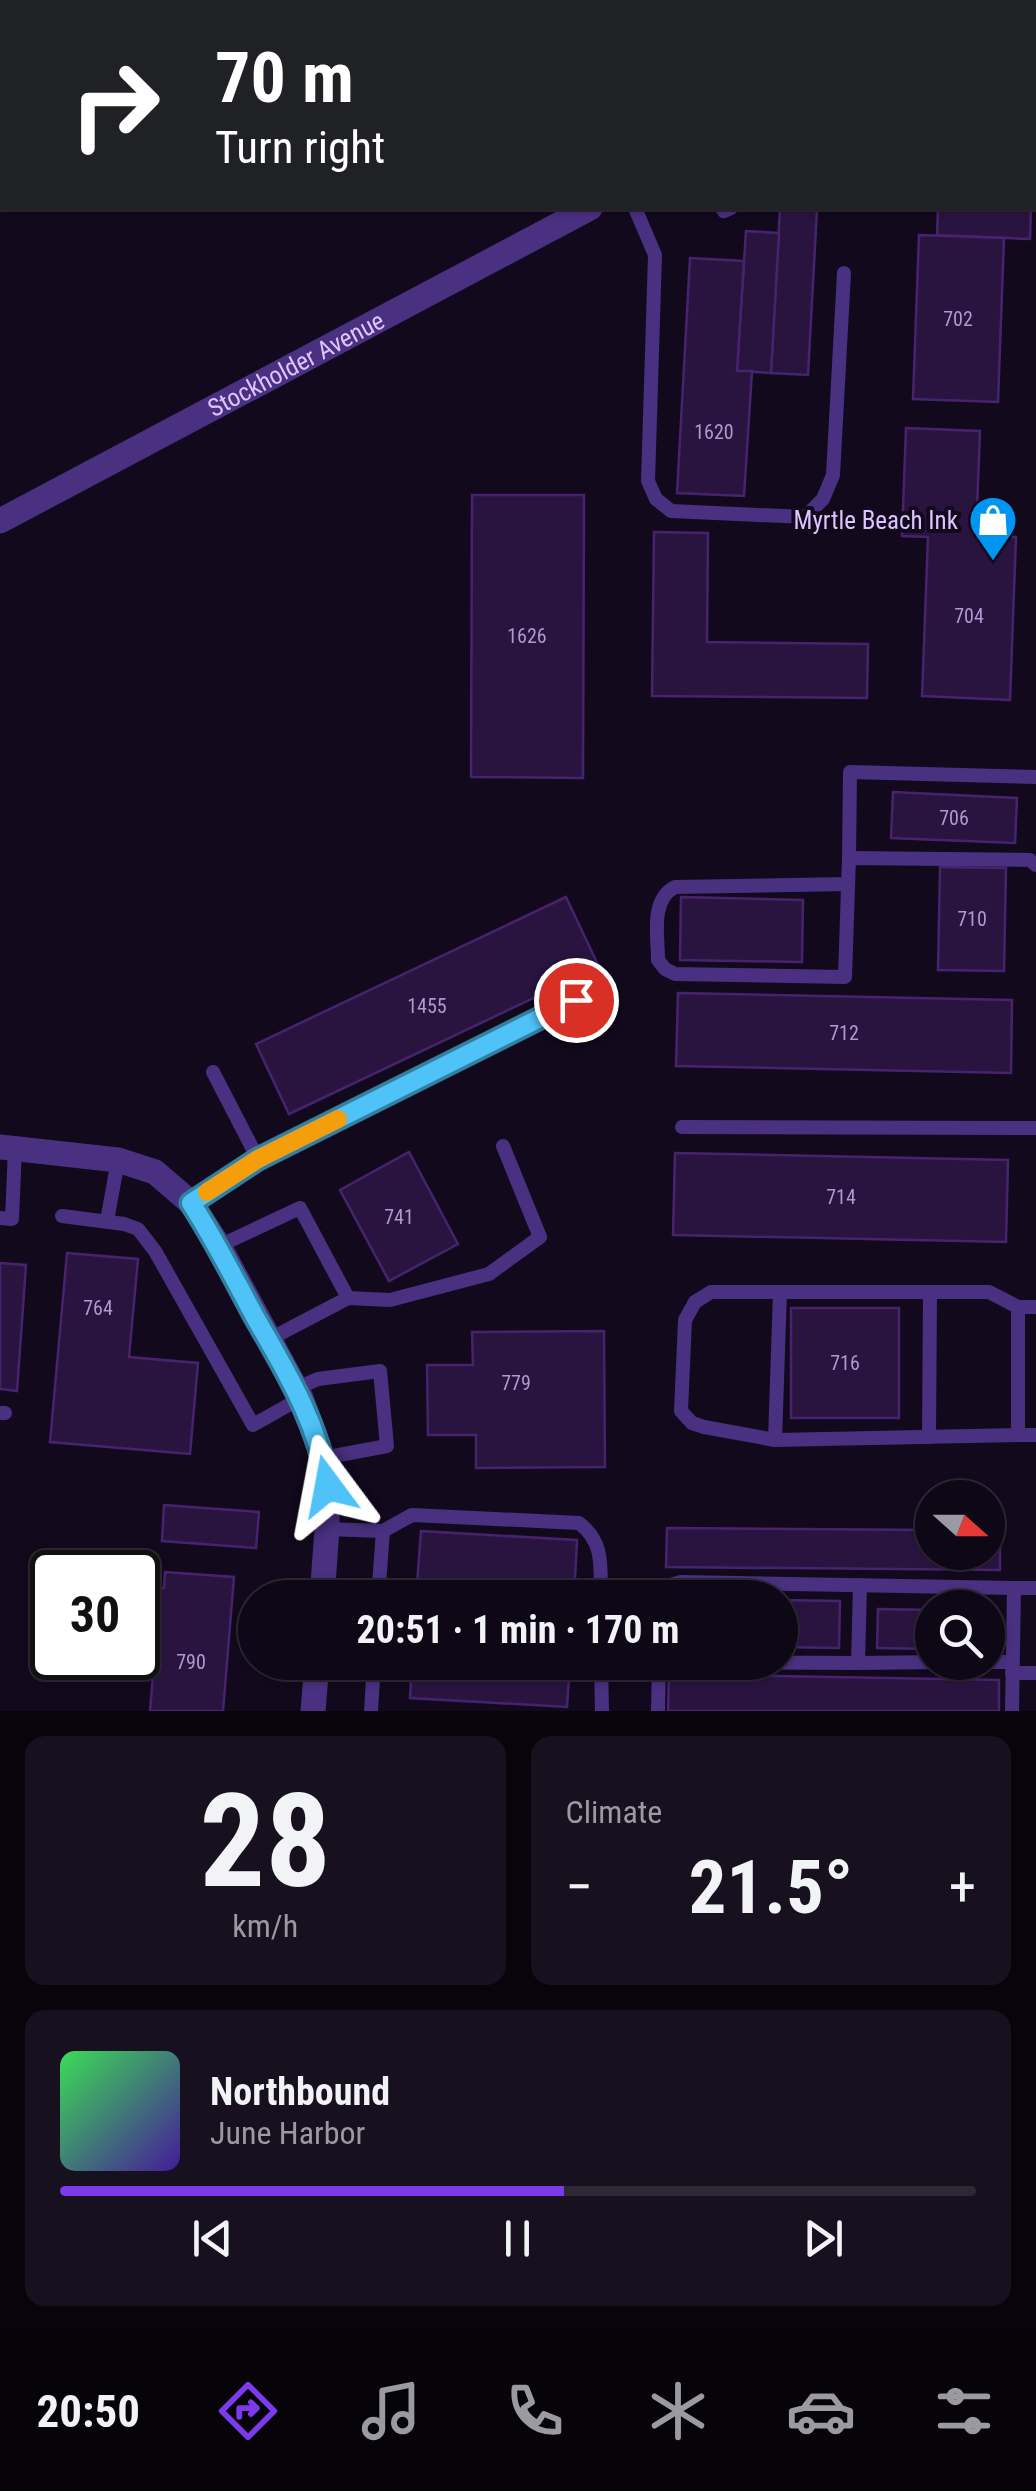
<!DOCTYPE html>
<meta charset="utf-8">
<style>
:root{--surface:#0e0716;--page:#17101f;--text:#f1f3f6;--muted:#9b99a1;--line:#2e2835;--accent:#7c3aed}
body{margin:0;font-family:"Roboto Condensed",sans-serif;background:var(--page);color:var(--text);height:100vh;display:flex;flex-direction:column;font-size:38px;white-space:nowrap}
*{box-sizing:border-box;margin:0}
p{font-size:32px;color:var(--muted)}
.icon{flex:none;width:55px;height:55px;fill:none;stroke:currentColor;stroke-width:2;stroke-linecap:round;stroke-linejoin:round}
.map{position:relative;height:1711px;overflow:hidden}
.side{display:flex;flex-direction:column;gap:25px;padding:25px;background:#08040c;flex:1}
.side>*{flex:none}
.guide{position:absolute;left:0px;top:0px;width:1038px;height:210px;box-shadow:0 2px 8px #0004,0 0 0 2px var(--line);background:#202124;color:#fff;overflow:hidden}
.needle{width:65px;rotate:111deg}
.tools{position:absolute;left:915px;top:1480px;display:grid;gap:20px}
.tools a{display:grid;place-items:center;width:90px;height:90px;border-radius:50%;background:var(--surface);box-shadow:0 2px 8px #0004,0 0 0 2px var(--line);font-size:50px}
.speed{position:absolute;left:30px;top:1550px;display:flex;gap:20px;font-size:50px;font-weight:700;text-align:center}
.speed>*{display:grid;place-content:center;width:130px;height:130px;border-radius:50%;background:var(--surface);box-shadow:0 2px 8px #0004,0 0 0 2px var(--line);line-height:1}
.speed .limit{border:5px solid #111;border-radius:15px;background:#fff;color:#111}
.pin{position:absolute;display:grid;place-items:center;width:85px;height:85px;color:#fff;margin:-42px;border:5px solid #fff;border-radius:50%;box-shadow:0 2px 10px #0007}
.me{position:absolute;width:110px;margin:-55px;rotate:347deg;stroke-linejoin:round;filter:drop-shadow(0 0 8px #0008)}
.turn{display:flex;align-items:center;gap:35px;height:210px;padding:0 50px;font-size:45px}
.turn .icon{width:130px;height:130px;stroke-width:2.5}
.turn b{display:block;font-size:70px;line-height:85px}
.big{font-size:75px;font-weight:700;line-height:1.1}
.side .tile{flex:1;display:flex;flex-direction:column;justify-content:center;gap:15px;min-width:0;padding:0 35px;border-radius:20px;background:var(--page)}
.side .dial{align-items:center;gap:0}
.dial b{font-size:130px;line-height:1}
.song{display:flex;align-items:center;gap:30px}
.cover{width:120px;height:120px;border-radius:15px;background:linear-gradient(135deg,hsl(130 70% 55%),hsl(260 70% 35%))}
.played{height:10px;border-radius:5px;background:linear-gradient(90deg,var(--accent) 55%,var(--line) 55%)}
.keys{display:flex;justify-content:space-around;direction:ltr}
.heat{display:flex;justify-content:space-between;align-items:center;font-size:55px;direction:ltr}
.side .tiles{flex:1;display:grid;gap:25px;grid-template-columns:1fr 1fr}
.tile:last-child{grid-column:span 2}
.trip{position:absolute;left:238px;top:1580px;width:560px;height:100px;border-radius:50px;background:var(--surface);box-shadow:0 2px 8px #0004,0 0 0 2px var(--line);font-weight:700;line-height:100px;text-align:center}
.tabs{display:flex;height:160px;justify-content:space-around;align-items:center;background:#060309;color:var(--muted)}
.tabs .icon{width:70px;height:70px}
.tabs .selected{color:var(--accent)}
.tabs b{font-size:45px;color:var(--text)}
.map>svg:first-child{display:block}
</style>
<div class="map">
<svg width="1036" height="1711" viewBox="0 0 1036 1711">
<rect width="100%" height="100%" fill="#12091d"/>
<g fill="#291440" stroke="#47236e" stroke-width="2.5">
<path d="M 780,208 L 817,210 L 808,375 L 771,373 Z"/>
<path d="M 938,208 L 1031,208 L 1030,239 L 937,235 Z"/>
<path d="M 746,231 L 779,233 L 771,373 L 737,371 Z"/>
<path d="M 919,235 L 1004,238 L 998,402 L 913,399 Z"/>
<path d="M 690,258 L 744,261 L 737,371 L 752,371 L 744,496 L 677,493 Z"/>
<path d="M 906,428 L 980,431 L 976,535 L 1016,537 L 1010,700 L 922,696 L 928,537 L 902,536 Z"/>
<path d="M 472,495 L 584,495 L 583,778 L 471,777 Z"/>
<path d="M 654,532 L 708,533 L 707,642 L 868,644 L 867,698 L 652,696 Z"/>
<path d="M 893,792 L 1017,798 L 1015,843 L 891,838 Z"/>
<path d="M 940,867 L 1006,868 L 1004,971 L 938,970 Z"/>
<path d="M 566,897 L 599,967 L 289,1114 L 256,1044 Z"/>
<path d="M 681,897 L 803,900 L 802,962 L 680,960 Z"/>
<path d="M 678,993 L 1012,1000 L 1011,1073 L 676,1066 Z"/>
<path d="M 409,1152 L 458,1244 L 389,1281 L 340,1190 Z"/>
<path d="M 675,1153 L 1008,1160 L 1006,1242 L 673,1235 Z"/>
<path d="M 67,1253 L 138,1259 L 129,1357 L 198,1363 L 190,1454 L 50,1442 Z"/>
<path d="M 0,1263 L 26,1265 L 17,1391 L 0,1389 Z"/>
<rect x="791" y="1308" width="108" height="110"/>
<path d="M 604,1331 L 605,1467 L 476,1468 L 476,1435 L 428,1435 L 427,1365 L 473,1365 L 472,1332 Z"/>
<path d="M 164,1505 L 259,1512 L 256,1548 L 162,1541 Z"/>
<path d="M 667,1528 L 932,1530 L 932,1552 L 988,1552 L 988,1530 L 1000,1530 L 1000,1570 L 666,1567 Z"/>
<path d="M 421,1531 L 577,1540 L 574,1598 L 416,1598 Z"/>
<path d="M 51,1563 L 136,1569 L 135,1572 L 52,1572 L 52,1658 L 129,1658 L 128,1674 L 42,1668 Z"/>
<path d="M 165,1572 L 234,1577 L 223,1711 L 150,1711 L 158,1614 L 138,1612 L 138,1586 L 164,1588 Z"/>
<path d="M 780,1600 L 840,1601 L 839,1648 L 780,1647 Z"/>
<path d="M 878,1609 L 932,1610 L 932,1649 L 877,1648 Z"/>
<path d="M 988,1611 L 996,1611 L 995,1650 L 988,1650 Z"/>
<path d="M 412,1662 L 570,1662 L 567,1707 L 410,1698 Z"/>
<path d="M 669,1674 L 999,1680 L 999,1711 L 668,1711 Z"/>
</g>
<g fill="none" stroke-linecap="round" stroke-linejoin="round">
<g stroke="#4a3081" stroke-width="14">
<path d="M 5,0 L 6,2"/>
<path d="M 468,0 L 469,2"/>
<path d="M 635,208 L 655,255 L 648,481 L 656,499 L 671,511 L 805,517 L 823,499 L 833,475 L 844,273"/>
<path d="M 722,208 L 724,211 L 731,208"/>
<path d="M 849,858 L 850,772 L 1036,777"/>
<path d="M 848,884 L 675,887 C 650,900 658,935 658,960 L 665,969 L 675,974 L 845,977 L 849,858 L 1030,860 L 1036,865"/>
<path d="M 213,1072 L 258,1159"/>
<path d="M 682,1127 L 1036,1128"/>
<path d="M 191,1203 L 258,1159 L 576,1000"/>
<path d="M 62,1216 L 124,1224 L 138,1229 L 155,1251 L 253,1425 L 301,1398"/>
<path d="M 0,1218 L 12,1219 L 15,1148"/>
<path d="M 107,1221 L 118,1160"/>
<path d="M 219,1246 L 300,1208 L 348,1298 L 268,1340"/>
<path d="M 348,1298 L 390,1300 L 489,1274 L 540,1237 L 503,1146"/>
<path d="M 1018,1307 L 1018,1435 L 775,1440 L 704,1427 L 692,1423 L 681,1411 L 685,1320 L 695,1302 L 711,1292 L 989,1292 L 1018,1307 L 1036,1307"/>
<path d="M 295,1389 L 318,1379 L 380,1371 L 387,1446 L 323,1458"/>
<path d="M 0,1413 L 5,1413"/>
<path d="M 1018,1435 L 1036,1435"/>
<path d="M 929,1437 L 930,1292"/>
<path d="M 775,1440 L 780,1292"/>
<path d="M 327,1529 L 383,1531"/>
<path d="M 860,1585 L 858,1663 L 941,1662"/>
<path d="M 378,1598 L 383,1531 L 412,1515 L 579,1523 C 605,1543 600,1567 601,1598"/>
<path d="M 659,1598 L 667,1586 L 681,1582 L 1014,1588"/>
<path d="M 601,1662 L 602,1711"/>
<path d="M 662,1662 L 858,1663"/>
<path d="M 988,1662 L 1012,1662"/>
<path d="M 1012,1673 L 1036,1673"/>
<path d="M 371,1711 L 374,1662"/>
<path d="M 658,1711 L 659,1662"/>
<path d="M 1012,1711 L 1014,1588 L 1036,1588"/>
</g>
<g stroke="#4a3081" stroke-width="25">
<path d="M 1035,34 L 1036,34"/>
<path id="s1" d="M 0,521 L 590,208"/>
<path d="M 0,1147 L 118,1160 L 155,1172 L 191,1203 L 219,1246 L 301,1398 L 323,1458 L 327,1486 L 327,1529 L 322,1598"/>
<path d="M 313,1711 L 317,1662"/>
</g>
</g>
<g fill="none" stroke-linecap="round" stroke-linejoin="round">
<g stroke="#337fa1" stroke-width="25">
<path id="route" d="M 328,1486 C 318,1423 286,1371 255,1317 C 234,1278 215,1240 191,1203 L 258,1159 L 576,1000"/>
</g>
<use href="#route" stroke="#4fc3f7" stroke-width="18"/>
<path stroke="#f59e0b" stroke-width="18" d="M 207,1192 L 258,1159 L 338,1119"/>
</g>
<defs>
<g id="shop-pin" transform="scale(2.5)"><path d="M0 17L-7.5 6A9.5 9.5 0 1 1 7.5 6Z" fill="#0095f0" stroke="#12091d"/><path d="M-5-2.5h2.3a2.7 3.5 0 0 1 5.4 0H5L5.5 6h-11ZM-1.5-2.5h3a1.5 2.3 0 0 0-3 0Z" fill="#fff"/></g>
</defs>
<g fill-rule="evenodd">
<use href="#shop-pin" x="993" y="520"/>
</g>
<g text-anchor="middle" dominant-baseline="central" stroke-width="8" stroke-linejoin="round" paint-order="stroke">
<g font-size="20" fill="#af99cf">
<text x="958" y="319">702</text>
<text x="714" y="432">1620</text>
<text x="969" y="616">704</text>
<text x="527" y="636">1626</text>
<text x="954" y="818">706</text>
<text x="972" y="919">710</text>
<text x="427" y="1006">1455</text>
<text x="844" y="1033">712</text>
<text x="841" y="1197">714</text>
<text x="399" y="1217">741</text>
<text x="98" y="1308">764</text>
<text x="845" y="1363">716</text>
<text x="516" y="1383">779</text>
<text x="191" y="1662">790</text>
</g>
<g font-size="25" fill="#dcc5ff" stroke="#12091d">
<text stroke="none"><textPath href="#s1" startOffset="335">Stockholder Avenue</textPath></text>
</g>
<g font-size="25" fill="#dcc5ff" stroke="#12091d" text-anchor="end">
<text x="958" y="520">Myrtle Beach Ink</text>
</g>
</g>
</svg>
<div class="tools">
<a><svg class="needle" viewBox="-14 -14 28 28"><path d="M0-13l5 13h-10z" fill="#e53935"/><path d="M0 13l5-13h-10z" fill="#9b99a1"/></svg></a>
<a><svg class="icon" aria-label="search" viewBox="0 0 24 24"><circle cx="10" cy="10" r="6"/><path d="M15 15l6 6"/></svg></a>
</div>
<div class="speed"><div class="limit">30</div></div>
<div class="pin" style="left:576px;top:1000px;background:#d93025"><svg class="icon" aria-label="arrive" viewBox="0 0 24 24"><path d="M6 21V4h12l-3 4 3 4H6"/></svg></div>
<svg class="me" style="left:328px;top:1486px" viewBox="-20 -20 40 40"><path d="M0-17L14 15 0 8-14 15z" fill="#4fc3f7" stroke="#fff" stroke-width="4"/></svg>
<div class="trip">20:51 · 1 min · 170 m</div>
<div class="guide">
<div class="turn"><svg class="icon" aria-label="right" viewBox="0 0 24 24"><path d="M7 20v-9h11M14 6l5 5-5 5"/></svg><div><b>70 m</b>Turn right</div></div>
</div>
</div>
<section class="side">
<div class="tiles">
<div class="tile dial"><b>28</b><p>km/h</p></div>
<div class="tile"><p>Climate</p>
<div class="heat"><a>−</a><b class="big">21.5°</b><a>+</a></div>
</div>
<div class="tile">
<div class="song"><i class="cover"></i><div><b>Northbound</b><p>June Harbor</p></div></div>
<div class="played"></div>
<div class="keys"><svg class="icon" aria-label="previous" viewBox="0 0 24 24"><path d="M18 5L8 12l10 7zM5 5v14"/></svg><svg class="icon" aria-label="pause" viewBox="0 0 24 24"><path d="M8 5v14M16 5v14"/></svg><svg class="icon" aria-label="next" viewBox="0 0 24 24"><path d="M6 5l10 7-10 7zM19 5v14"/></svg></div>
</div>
</div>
</section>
<nav class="tabs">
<b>20:50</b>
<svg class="icon selected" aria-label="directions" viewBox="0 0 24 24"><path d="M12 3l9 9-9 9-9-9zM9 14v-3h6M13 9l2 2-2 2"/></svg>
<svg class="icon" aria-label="music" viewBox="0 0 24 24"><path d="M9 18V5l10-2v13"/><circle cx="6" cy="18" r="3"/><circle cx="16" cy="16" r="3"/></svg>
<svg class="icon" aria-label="phone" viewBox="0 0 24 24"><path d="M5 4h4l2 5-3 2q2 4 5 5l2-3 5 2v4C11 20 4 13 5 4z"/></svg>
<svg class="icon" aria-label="climate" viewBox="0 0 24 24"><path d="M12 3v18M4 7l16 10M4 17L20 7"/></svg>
<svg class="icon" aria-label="car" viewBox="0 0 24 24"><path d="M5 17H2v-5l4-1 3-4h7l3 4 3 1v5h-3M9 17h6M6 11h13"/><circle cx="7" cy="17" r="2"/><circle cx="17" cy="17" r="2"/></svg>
<svg class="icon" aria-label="filters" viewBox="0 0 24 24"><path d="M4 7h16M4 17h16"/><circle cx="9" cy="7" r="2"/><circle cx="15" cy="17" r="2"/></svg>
</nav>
